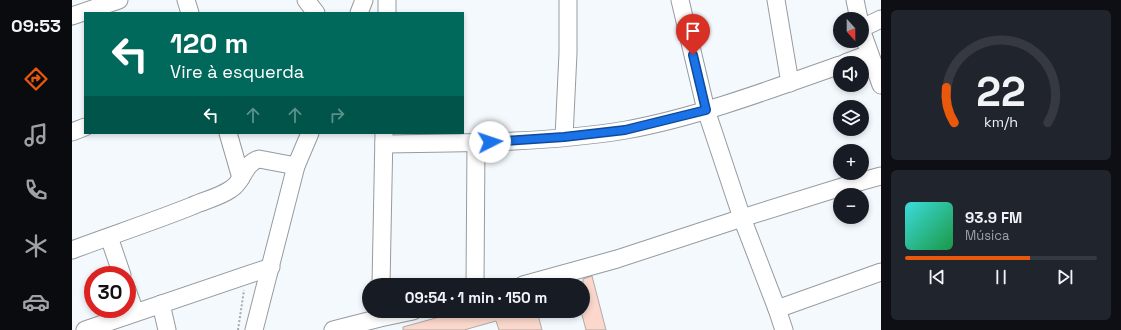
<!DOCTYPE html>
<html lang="pt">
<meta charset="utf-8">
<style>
:root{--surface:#171b24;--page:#20242c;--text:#f1f3f6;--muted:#9ea1a6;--line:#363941;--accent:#ea580c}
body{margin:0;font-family:"Space Grotesk",sans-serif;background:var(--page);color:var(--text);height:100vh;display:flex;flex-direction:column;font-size:15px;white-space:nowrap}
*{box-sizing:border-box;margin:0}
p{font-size:13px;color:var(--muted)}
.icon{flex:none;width:22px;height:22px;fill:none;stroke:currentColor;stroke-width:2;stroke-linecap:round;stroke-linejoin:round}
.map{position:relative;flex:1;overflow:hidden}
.sheet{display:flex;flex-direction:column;gap:10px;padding:10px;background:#0d0f14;width:240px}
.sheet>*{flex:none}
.top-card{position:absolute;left:12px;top:12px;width:380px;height:122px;border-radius:0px;box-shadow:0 2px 6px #0003;background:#00695c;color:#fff;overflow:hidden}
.needle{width:26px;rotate:159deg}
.tools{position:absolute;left:761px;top:12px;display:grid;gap:8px}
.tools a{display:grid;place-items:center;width:36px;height:36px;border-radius:50%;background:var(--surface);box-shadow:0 2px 6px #0003;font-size:20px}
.speed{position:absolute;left:12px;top:266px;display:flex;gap:8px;font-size:20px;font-weight:700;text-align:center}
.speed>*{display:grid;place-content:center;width:52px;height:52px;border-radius:50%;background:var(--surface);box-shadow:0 2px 6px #0003;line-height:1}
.speed .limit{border:6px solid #d22;background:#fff;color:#111}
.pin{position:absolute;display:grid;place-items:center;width:34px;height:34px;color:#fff;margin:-41px -17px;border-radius:50% 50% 50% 0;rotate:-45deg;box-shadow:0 0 4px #0007}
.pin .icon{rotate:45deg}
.me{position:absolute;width:44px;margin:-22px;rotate:86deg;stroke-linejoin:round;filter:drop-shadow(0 0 3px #0008)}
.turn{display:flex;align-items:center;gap:14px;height:84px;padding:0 20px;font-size:18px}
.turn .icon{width:52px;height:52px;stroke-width:2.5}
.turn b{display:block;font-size:28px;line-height:34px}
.lanes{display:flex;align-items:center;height:38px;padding:0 20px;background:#0003;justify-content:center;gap:20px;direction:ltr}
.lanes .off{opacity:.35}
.sheet .card{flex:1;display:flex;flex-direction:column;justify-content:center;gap:6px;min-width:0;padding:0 14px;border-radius:6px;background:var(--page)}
.sheet .dial{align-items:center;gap:0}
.dial svg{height:104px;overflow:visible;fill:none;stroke:var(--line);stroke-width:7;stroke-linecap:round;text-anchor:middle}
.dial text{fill:var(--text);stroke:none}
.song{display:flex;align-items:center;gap:12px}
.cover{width:48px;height:48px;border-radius:6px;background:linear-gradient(135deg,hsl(180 70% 55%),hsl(140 70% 35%))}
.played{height:4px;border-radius:2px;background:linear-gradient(90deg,var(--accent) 65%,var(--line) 65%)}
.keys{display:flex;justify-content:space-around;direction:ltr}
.trip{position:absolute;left:290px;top:278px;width:228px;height:40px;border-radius:20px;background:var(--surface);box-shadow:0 2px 6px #0003;font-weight:700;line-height:40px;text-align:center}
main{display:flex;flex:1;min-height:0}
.menu{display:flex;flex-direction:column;width:72px;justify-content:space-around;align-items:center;background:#090b0e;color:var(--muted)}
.menu .icon{width:28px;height:28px}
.menu .selected{color:var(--accent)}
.menu b{font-size:18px;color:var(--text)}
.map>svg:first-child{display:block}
</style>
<main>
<nav class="menu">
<b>09:53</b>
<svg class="icon selected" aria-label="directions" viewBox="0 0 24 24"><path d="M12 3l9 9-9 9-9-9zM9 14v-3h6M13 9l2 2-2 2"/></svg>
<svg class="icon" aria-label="music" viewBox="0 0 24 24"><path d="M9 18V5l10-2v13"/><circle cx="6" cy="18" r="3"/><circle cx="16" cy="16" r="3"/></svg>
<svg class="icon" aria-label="phone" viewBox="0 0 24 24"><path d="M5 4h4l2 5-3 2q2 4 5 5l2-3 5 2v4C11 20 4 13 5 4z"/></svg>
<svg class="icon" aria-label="climate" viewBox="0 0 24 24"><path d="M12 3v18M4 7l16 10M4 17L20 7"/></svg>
<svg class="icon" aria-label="car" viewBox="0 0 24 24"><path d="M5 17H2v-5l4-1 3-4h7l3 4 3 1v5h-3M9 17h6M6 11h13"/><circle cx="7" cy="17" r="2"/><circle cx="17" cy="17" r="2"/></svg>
</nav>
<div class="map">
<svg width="809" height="330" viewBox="0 0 809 330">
<rect width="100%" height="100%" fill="#f4f9fd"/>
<g fill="#fbd8cb" stroke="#b0aaa8">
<path d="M 520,276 L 534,330 L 514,330 L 509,311 L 511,311 L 511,279 Z"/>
<path d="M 389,311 L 465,311 L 470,330 L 427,330 L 424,321 L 392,330 L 331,330 L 331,327 Z"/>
</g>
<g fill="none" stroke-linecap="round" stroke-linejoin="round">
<g stroke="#979b9f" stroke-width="19">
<g id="minor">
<path d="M 114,0 L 118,13"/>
<path d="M 234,0 L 244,13"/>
<path d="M 315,0 L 315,13"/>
<path d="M 608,0 L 634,110 L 670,218 L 705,309 L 712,330"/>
<path d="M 704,0 L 718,83"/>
<path d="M 783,0 L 787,19"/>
<path d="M 287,13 L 292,0"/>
<path d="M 0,16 L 47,0"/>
<path d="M 790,28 L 809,19"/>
<path d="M 790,32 L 809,85"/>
<path d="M 773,63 L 797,54"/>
<path d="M 0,132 L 13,127"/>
<path d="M 156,133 L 169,178"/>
<path d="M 492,137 L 496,53 L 496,0"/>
<path d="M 312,144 C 391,143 475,143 554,130 C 625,117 700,89 768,65"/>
<path d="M 37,237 L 50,275"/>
<path d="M 0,250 C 40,235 80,222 120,206 C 133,200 148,197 159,189 C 172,181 171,164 187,159 L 224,166"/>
<path d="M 309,285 L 312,133"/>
<path d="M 403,285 L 404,143"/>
<path d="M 451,285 L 545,259 L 670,218 L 776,185 L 809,176"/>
<path d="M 55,290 L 63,312"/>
<path d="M 89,304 L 95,330"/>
<path d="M 705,309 L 809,272"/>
<path d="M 13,330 L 199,267"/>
<path d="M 182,330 L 224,166 L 238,133"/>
<path d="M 261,330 L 308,318 L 341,311"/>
</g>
</g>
<path stroke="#a6aaad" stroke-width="2" stroke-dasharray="2 2" stroke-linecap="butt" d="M 166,330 L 172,290"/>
<use href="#minor" stroke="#fff" stroke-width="17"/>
</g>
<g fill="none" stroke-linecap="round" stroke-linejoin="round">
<g stroke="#114b97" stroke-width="10">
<path id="route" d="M 418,142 L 492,137 L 553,130 L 634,110 L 621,55"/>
</g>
<use href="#route" stroke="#1a73e8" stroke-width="7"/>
</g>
</svg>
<div class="tools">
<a><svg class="needle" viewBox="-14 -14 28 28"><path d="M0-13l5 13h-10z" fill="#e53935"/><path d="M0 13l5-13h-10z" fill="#9ea1a6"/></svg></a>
<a><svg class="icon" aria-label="sound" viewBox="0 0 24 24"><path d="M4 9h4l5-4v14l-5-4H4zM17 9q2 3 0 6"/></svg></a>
<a><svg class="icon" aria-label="layers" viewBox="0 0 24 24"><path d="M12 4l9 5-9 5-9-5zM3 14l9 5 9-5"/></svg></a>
<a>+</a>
<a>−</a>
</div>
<div class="speed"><div class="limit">30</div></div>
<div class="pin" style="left:621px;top:55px;background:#d93025"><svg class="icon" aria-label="arrive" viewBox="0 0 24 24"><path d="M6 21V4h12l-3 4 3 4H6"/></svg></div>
<svg class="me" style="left:418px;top:142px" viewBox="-20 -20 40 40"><circle r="19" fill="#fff"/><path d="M0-13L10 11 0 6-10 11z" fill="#1a73e8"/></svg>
<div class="trip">09:54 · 1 min · 150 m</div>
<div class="top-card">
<div class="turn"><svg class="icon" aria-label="left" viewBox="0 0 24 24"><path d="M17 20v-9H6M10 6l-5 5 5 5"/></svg><div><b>120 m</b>Vire à esquerda</div></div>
<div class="lanes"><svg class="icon" aria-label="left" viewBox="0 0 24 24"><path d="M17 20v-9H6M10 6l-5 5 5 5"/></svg><svg class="icon off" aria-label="ahead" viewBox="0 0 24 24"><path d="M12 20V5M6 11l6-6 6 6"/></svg><svg class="icon off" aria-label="ahead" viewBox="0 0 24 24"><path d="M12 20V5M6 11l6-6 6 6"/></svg><svg class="icon off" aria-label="right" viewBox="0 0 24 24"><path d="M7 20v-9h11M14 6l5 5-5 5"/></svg></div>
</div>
</div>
<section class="sheet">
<div class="card dial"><svg viewBox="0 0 100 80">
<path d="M14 69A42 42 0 1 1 86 69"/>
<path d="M14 69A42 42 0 0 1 8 42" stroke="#ea580c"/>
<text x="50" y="56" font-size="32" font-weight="700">22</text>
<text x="50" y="72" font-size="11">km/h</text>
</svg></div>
<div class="card">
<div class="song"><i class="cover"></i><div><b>93.9 FM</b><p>Música</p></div></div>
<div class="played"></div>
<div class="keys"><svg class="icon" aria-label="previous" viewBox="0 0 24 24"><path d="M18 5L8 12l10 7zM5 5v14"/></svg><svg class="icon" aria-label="pause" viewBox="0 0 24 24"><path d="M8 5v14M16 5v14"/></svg><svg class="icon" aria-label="next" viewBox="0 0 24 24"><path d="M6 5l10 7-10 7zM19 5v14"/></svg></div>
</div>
</section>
</main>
